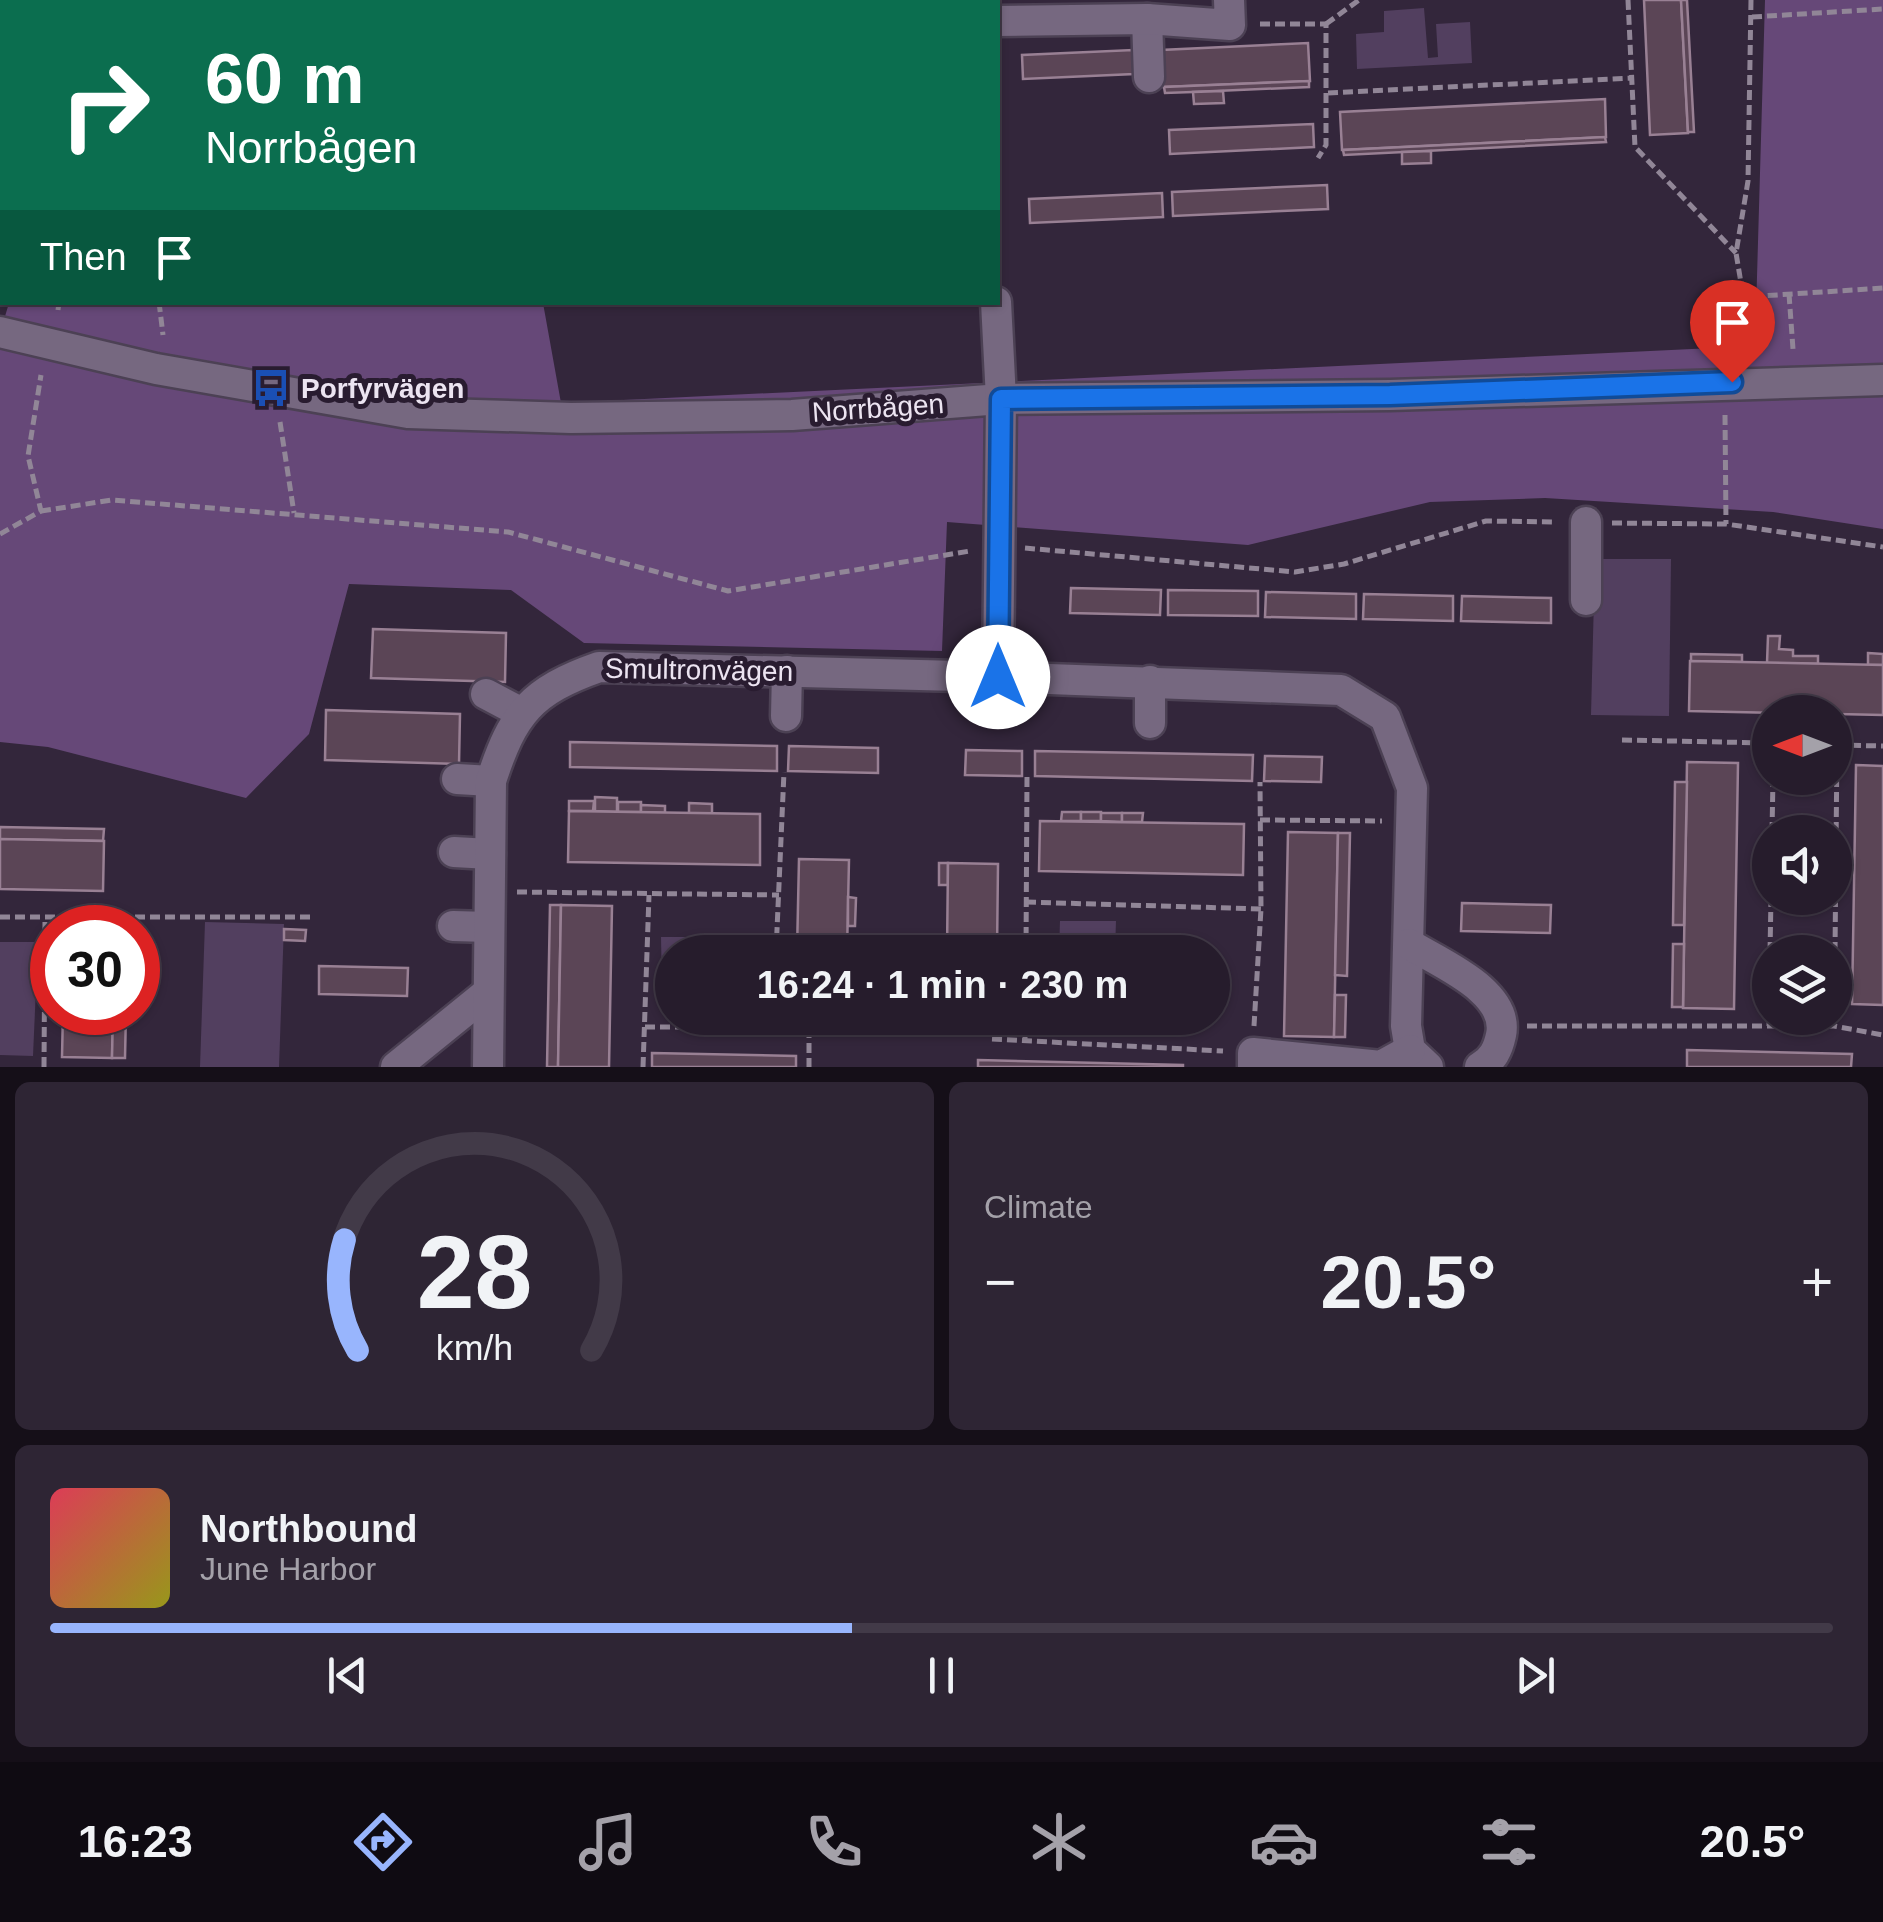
<!DOCTYPE html>
<meta charset="utf-8">
<style>
:root{--surface:#261c2c;--page:#2e2534;--text:#f1f3f6;--muted:#a4a1a9;--line:#423a48;--accent:#98b5fd}
body{margin:0;font-family:Helvetica,sans-serif;background:var(--page);color:var(--text);height:100vh;display:flex;flex-direction:column;font-size:38px;white-space:nowrap}
*{box-sizing:border-box;margin:0}
p{font-size:32px;color:var(--muted)}
.icon{flex:none;width:55px;height:55px;fill:none;stroke:currentColor;stroke-width:2;stroke-linecap:round;stroke-linejoin:round}
.map{position:relative;height:1067px;overflow:hidden}
.side{display:flex;flex-direction:column;gap:15px;padding:15px;background:#150f18;flex:1}
.side>*{flex:none}
.hud{position:absolute;left:0px;top:0px;width:1000px;height:305px;box-shadow:0 2px 8px #0004,0 0 0 2px var(--line);background:#0b6e4f;color:#fff;overflow:hidden}
.needle{width:65px;rotate:270deg}
.fabs{position:absolute;left:1752px;top:695px;display:grid;gap:20px}
.fabs a{display:grid;place-items:center;width:100px;height:100px;border-radius:50%;background:var(--surface);box-shadow:0 2px 8px #0004,0 0 0 2px var(--line);font-size:50px}
.speed{position:absolute;left:30px;top:905px;display:flex;gap:20px;font-size:50px;font-weight:700;text-align:center}
.speed>*{display:grid;place-content:center;width:130px;height:130px;border-radius:50%;background:var(--surface);box-shadow:0 2px 8px #0004,0 0 0 2px var(--line);line-height:1}
.speed .limit{border:15px solid #d22;background:#fff;color:#111}
.pin{position:absolute;display:grid;place-items:center;width:85px;height:85px;color:#fff;margin:-102px -42px;border-radius:50% 50% 50% 0;rotate:-45deg;box-shadow:0 0 10px #0007}
.pin .icon{rotate:45deg}
.me{position:absolute;width:110px;margin:-55px;rotate:0deg;stroke-linejoin:round;filter:drop-shadow(0 0 8px #0008)}
.turn{display:flex;align-items:center;gap:35px;height:210px;padding:0 40px;font-size:45px}
.turn .icon{width:130px;height:130px;stroke-width:2.5}
.turn b{display:block;font-size:70px;line-height:85px}
.then{display:flex;align-items:center;height:95px;padding:0 40px;background:#0003;gap:20px;font-size:38px}
.big{font-size:75px;font-weight:700;line-height:1.1}
.side .tile{flex:1;display:flex;flex-direction:column;justify-content:center;gap:15px;min-width:0;padding:0 35px;border-radius:15px;background:var(--page)}
.side .dial{align-items:center;gap:0}
.dial svg{height:260px;overflow:visible;fill:none;stroke:var(--line);stroke-width:7;stroke-linecap:round;text-anchor:middle}
.dial text{fill:var(--text);stroke:none}
.song{display:flex;align-items:center;gap:30px}
.cover{width:120px;height:120px;border-radius:15px;background:linear-gradient(135deg,hsl(350 70% 55%),hsl(60 70% 35%))}
.played{height:10px;border-radius:5px;background:linear-gradient(90deg,var(--accent) 45%,var(--line) 45%)}
.keys{display:flex;justify-content:space-around;direction:ltr}
.heat{display:flex;justify-content:space-between;align-items:center;font-size:55px;direction:ltr}
.side .tiles{flex:1;display:grid;gap:15px;grid-template-columns:1fr 1fr}
.tile:last-child{grid-column:span 2}
.trip{position:absolute;left:655px;top:935px;width:575px;height:100px;border-radius:50px;background:var(--surface);box-shadow:0 2px 8px #0004,0 0 0 2px var(--line);font-weight:700;line-height:100px;text-align:center}
.dock{display:flex;height:160px;justify-content:space-around;align-items:center;background:#0f0b12;color:var(--muted)}
.dock .icon{width:70px;height:70px}
.dock .current{color:var(--accent)}
.dock b{font-size:45px;color:var(--text)}
.map>svg:first-child{display:block}
</style>
<div class="map">
<svg width="1883" height="1067" viewBox="0 0 1883 1067">
<rect width="100%" height="100%" fill="#33263b"/>
<g fill="#523f5f">
<path d="M 1424,8 L 1428,58 L 1438,57 L 1436,24 L 1470,22 L 1472,63 L 1357,69 L 1356,34 L 1384,32 L 1384,11 Z"/>
<path d="M 1595,559 L 1671,559 L 1669,716 L 1591,715 Z"/>
<path d="M 1060,921 L 1116,921 L 1115,952 L 1059,952 Z"/>
<path d="M 205,922 L 284,924 L 279,1067 L 200,1067 Z"/>
<path d="M 661,937 L 721,937 L 721,952 L 672,952 L 672,988 L 662,988 Z"/>
<path d="M 0,942 L 38,942 L 33,1056 L 0,1055 Z"/>
</g>
<path fill="#664878" d="M 1765,0 L 1883,0 L 1883,529 L 1773,512 L 1545,498 L 1430,502 L 1248,545 L 947,522 L 942,651 L 584,643 L 511,590 L 349,584 L 309,734 L 246,798 L 48,747 L 0,742 L 0,333 L 9,303 L 543,303 L 561,403 L 1755,346 Z"/>
<g fill="#5b4556" stroke="#998094" stroke-width="2.5">
<rect x="264" y="0" width="267" height="2"/>
<path d="M 1644,0 L 1681,0 L 1688,133 L 1650,135 Z"/>
<path d="M 1681,0 L 1687,0 L 1694,132 L 1688,132 Z"/>
<path d="M 1308,43 L 1310,81 L 1163,87 L 1161,50 Z"/>
<path d="M 1133,50 L 1134,74 L 1023,79 L 1022,55 Z"/>
<path d="M 1309,81 L 1309,87 L 1193,92 L 1165,93 L 1164,87 Z"/>
<path d="M 1223,91 L 1224,103 L 1194,104 L 1193,92 Z"/>
<path d="M 1605,99 L 1606,137 L 1342,150 L 1340,112 Z"/>
<path d="M 1313,124 L 1314,147 L 1170,154 L 1169,130 Z"/>
<path d="M 1605,137 L 1606,142 L 1344,155 L 1343,150 Z"/>
<path d="M 1431,151 L 1431,163 L 1402,164 L 1402,152 Z"/>
<path d="M 1327,185 L 1328,209 L 1173,216 L 1172,192 Z"/>
<path d="M 1162,193 L 1163,217 L 1030,223 L 1029,199 Z"/>
<path d="M 1071,588 L 1161,590 L 1160,615 L 1070,613 Z"/>
<path d="M 1168,590 L 1258,591 L 1258,616 L 1168,615 Z"/>
<path d="M 1266,592 L 1356,594 L 1356,619 L 1265,617 Z"/>
<path d="M 1364,594 L 1453,596 L 1453,621 L 1363,619 Z"/>
<path d="M 1462,596 L 1551,598 L 1551,623 L 1461,621 Z"/>
<path d="M 373,629 L 506,633 L 505,682 L 371,678 Z"/>
<path d="M 1768,636 L 1780,636 L 1779,649 L 1793,650 L 1793,656 L 1818,656 L 1818,664 L 1767,663 Z"/>
<path d="M 1868,653 L 1883,654 L 1883,665 L 1868,665 Z"/>
<path d="M 1691,654 L 1742,655 L 1742,662 L 1691,661 Z"/>
<path d="M 1690,661 L 1883,665 L 1883,715 L 1689,711 Z"/>
<path d="M 326,710 L 460,714 L 459,764 L 325,760 Z"/>
<path d="M 570,742 L 777,746 L 777,771 L 570,767 Z"/>
<path d="M 789,746 L 878,748 L 878,773 L 788,771 Z"/>
<path d="M 966,750 L 1022,751 L 1022,776 L 965,775 Z"/>
<path d="M 1035,751 L 1253,755 L 1252,781 L 1035,776 Z"/>
<path d="M 1265,756 L 1322,757 L 1321,782 L 1264,781 Z"/>
<path d="M 1687,762 L 1738,763 L 1734,1009 L 1683,1008 Z"/>
<path d="M 1856,765 L 1883,766 L 1883,1005 L 1852,1004 Z"/>
<path d="M 1675,782 L 1687,782 L 1684,925 L 1673,925 Z"/>
<path d="M 595,797 L 617,798 L 617,812 L 595,811 Z"/>
<path d="M 569,801 L 594,801 L 593,811 L 569,811 Z"/>
<rect x="618" y="802" width="23" height="10"/>
<path d="M 689,803 L 712,804 L 712,814 L 689,813 Z"/>
<path d="M 641,805 L 665,806 L 665,813 L 641,812 Z"/>
<path d="M 569,811 L 760,814 L 760,865 L 568,862 Z"/>
<path d="M 1062,812 L 1081,812 L 1081,821 L 1061,821 Z"/>
<rect x="1081" y="812" width="20" height="9"/>
<path d="M 1101,813 L 1122,813 L 1122,822 L 1101,821 Z"/>
<path d="M 1122,813 L 1143,813 L 1142,822 L 1122,822 Z"/>
<path d="M 1040,821 L 1244,824 L 1243,875 L 1039,871 Z"/>
<path d="M 0,827 L 104,829 L 103,841 L 0,839 Z"/>
<path d="M 1288,832 L 1338,833 L 1334,1037 L 1284,1036 Z"/>
<path d="M 1338,833 L 1350,833 L 1347,976 L 1335,975 Z"/>
<path d="M 0,839 L 104,841 L 103,891 L 0,889 Z"/>
<path d="M 799,859 L 849,860 L 847,952 L 797,952 Z"/>
<rect x="939" y="863" width="9" height="22"/>
<path d="M 948,863 L 998,864 L 997,952 L 947,952 Z"/>
<path d="M 848,897 L 856,898 L 855,926 L 848,926 Z"/>
<path d="M 1462,903 L 1551,905 L 1550,933 L 1461,931 Z"/>
<path d="M 550,905 L 561,905 L 558,1067 L 547,1067 Z"/>
<path d="M 561,905 L 612,906 L 609,1067 L 558,1067 Z"/>
<path d="M 284,929 L 306,930 L 305,941 L 284,940 Z"/>
<path d="M 1673,944 L 1684,944 L 1683,1007 L 1672,1007 Z"/>
<path d="M 319,966 L 408,968 L 407,996 L 319,994 Z"/>
<path d="M 1335,995 L 1346,995 L 1345,1037 L 1334,1037 Z"/>
<path d="M 63,1012 L 113,1012 L 112,1058 L 62,1057 Z"/>
<path d="M 113,1012 L 126,1012 L 125,1058 L 112,1058 Z"/>
<path d="M 1687,1050 L 1852,1054 L 1851,1067 L 1687,1067 Z"/>
<path d="M 652,1053 L 796,1056 L 796,1067 L 652,1067 Z"/>
<path d="M 978,1060 L 1183,1065 L 1183,1067 L 978,1067 Z"/>
</g>
<g fill="none" stroke-linecap="round" stroke-linejoin="round">
<g stroke="#4c4154" stroke-width="35">
<g id="minor">
<path d="M 902,0 L 902,2"/>
<path d="M 979,0 L 979,2"/>
<path d="M 49,2 L 50,0"/>
<path d="M 1147,19 L 1149,77"/>
<path d="M 998,21 L 1147,19 L 1230,25 L 1229,0"/>
<path d="M 0,170 L 2,162"/>
<path d="M 0,332 L 156,369 L 408,413 L 571,418 L 792,415 L 1001,399 L 1390,395 L 1883,380"/>
<path d="M 1586,522 L 1586,600"/>
<path d="M 998,677 L 1341,690 L 1385,717 L 1412,788 L 1406,1026 L 1410,1050 L 1428,1067"/>
<path d="M 486,694 L 522,713"/>
<path d="M 786,716 L 787,671"/>
<path d="M 1150,723 L 1150,681"/>
<path d="M 457,779 L 491,781"/>
<path d="M 454,852 L 490,854"/>
<path d="M 453,926 L 489,927"/>
<path d="M 1409,944 C 1439,963 1510,991 1501,1035 C 1498,1049 1493,1060 1480,1067"/>
<path d="M 396,1067 L 486,994"/>
<path d="M 488,1067 L 491,781 C 513,713 531,691 599,667 L 998,677 L 1001,399 L 996,302"/>
<path d="M 1253,1067 L 1253,1053 L 1381,1066 L 1410,1050"/>
</g>
</g>
<g stroke="#918697" stroke-width="5" stroke-dasharray="10 5" stroke-linecap="butt">
<path d="M 231,0 L 231,2"/>
<path d="M 550,0 L 550,2"/>
<path d="M 1628,0 L 1635,147 L 1736,253"/>
<path d="M 1751,0 L 1748,181 L 1736,253 L 1741,283 L 1761,296 L 1883,288"/>
<path d="M 682,2 L 733,0"/>
<path d="M 1752,17 L 1883,9"/>
<path d="M 0,20 L 2,20"/>
<path d="M 1260,24 L 1326,24 L 1326,145 L 1318,158"/>
<path d="M 1326,24 L 1359,0"/>
<path d="M 1328,93 L 1632,78"/>
<path d="M 1789,294 L 1793,349"/>
<path d="M 159,302 L 163,335"/>
<path d="M 58,310 L 59,302"/>
<path d="M 1725,415 L 1726,524"/>
<path d="M 280,422 L 294,513"/>
<path d="M 41,511 L 112,500 L 508,532 L 728,591 L 970,551"/>
<path d="M 1612,523 L 1726,524 L 1883,547"/>
<path d="M 0,534 L 41,511 L 28,456 L 41,375"/>
<path d="M 1025,548 L 1295,572 L 1344,564 L 1486,521 L 1556,522"/>
<path d="M 1622,740 L 1770,743"/>
<path d="M 1836,745 L 1883,746"/>
<path d="M 1260,820 L 1382,821"/>
<path d="M 1772,832 L 1773,778"/>
<path d="M 517,892 L 779,895"/>
<path d="M 1026,902 L 1261,909"/>
<path d="M 0,917 L 311,917"/>
<path d="M 776,952 L 784,772"/>
<path d="M 1026,952 L 1027,776"/>
<path d="M 1770,952 L 1771,898"/>
<path d="M 1835,952 L 1837,745"/>
<path d="M 1254,1026 L 1261,909 L 1260,782"/>
<path d="M 1527,1026 L 1834,1026 L 1883,1035"/>
<path d="M 1769,1026 L 1770,956"/>
<path d="M 645,1027 L 809,1027 L 809,1067"/>
<path d="M 992,1039 L 1223,1051"/>
<path d="M 1025,1040 L 1025,1018"/>
<path d="M 44,1067 L 45,920"/>
<path d="M 643,1067 L 649,895"/>
</g>
<use href="#minor" stroke="#766880" stroke-width="30"/>
</g>
<g fill="none" stroke-linecap="round" stroke-linejoin="round">
<g stroke="#114b97" stroke-width="25">
<path id="route" d="M 998,677 L 1001,399 L 1390,395 L 1732,382"/>
</g>
<use href="#route" stroke="#1a73e8" stroke-width="18"/>
</g>
<defs>
<g id="bus-bare" transform="scale(3)"><path d="M-5-6H5V4H4V6H2V4H-2V6H-4V4H-5ZM-3.5-4V0h7V-4ZM-3.5 1.2v1.5H-2V1.2ZM2 1.2v1.5H3.5V1.2Z" fill="#1a4fb4" stroke="#291c30" stroke-width="2.5" paint-order="stroke"/></g>
</defs>
<g fill-rule="evenodd">
<use href="#bus-bare" x="271" y="388"/>
</g>
<g text-anchor="middle" dominant-baseline="central" stroke-width="10" stroke-linejoin="round" paint-order="stroke">
<g font-size="28" font-weight="bold" fill="#ece4f1" stroke="#291c30" text-anchor="start">
<text x="301" y="388">Porfyrvägen</text>
</g>
<g font-size="28" fill="#ece4f1" stroke="#291c30">
<text transform="translate(878 408) rotate(-4)">Norrbågen</text>
<text transform="translate(699 670) rotate(1)">Smultronvägen</text>
</g>
</g>
</svg>
<div class="fabs">
<a><svg class="needle" viewBox="-14 -14 28 28"><path d="M0-13l5 13h-10z" fill="#e53935"/><path d="M0 13l5-13h-10z" fill="#a4a1a9"/></svg></a>
<a><svg class="icon" aria-label="sound" viewBox="0 0 24 24"><path d="M4 9h4l5-4v14l-5-4H4zM17 9q2 3 0 6"/></svg></a>
<a><svg class="icon" aria-label="layers" viewBox="0 0 24 24"><path d="M12 4l9 5-9 5-9-5zM3 14l9 5 9-5"/></svg></a>
</div>
<div class="speed"><div class="limit">30</div></div>
<div class="pin" style="left:1732px;top:382px;background:#d93025"><svg class="icon" aria-label="arrive" viewBox="0 0 24 24"><path d="M6 21V4h12l-3 4 3 4H6"/></svg></div>
<svg class="me" style="left:998px;top:677px" viewBox="-20 -20 40 40"><circle r="19" fill="#fff"/><path d="M0-13L10 11 0 6-10 11z" fill="#1a73e8"/></svg>
<div class="trip">16:24 · 1 min · 230 m</div>
<div class="hud">
<div class="turn"><svg class="icon" aria-label="right" viewBox="0 0 24 24"><path d="M7 20v-9h11M14 6l5 5-5 5"/></svg><div><b>60 m</b>Norrbågen</div></div>
<div class="then">Then<svg class="icon" aria-label="arrive" viewBox="0 0 24 24"><path d="M6 21V4h12l-3 4 3 4H6"/></svg></div>
</div>
</div>
<section class="side">
<div class="tiles">
<div class="tile dial"><svg viewBox="0 0 100 80">
<path d="M14 69A42 42 0 1 1 86 69"/>
<path d="M14 69A42 42 0 0 1 10 35" stroke="#98b5fd"/>
<text x="50" y="56" font-size="32" font-weight="700">28</text>
<text x="50" y="72" font-size="11">km/h</text>
</svg></div>
<div class="tile"><p>Climate</p>
<div class="heat"><a>−</a><b class="big">20.5°</b><a>+</a></div>
</div>
<div class="tile">
<div class="song"><i class="cover"></i><div><b>Northbound</b><p>June Harbor</p></div></div>
<div class="played"></div>
<div class="keys"><svg class="icon" aria-label="previous" viewBox="0 0 24 24"><path d="M18 5L8 12l10 7zM5 5v14"/></svg><svg class="icon" aria-label="pause" viewBox="0 0 24 24"><path d="M8 5v14M16 5v14"/></svg><svg class="icon" aria-label="next" viewBox="0 0 24 24"><path d="M6 5l10 7-10 7zM19 5v14"/></svg></div>
</div>
</div>
</section>
<nav class="dock">
<b>16:23</b>
<svg class="icon current" aria-label="directions" viewBox="0 0 24 24"><path d="M12 3l9 9-9 9-9-9zM9 14v-3h6M13 9l2 2-2 2"/></svg>
<svg class="icon" aria-label="music" viewBox="0 0 24 24"><path d="M9 18V5l10-2v13"/><circle cx="6" cy="18" r="3"/><circle cx="16" cy="16" r="3"/></svg>
<svg class="icon" aria-label="phone" viewBox="0 0 24 24"><path d="M5 4h4l2 5-3 2q2 4 5 5l2-3 5 2v4C11 20 4 13 5 4z"/></svg>
<svg class="icon" aria-label="climate" viewBox="0 0 24 24"><path d="M12 3v18M4 7l16 10M4 17L20 7"/></svg>
<svg class="icon" aria-label="car" viewBox="0 0 24 24"><path d="M5 17H2v-5l4-1 3-4h7l3 4 3 1v5h-3M9 17h6M6 11h13"/><circle cx="7" cy="17" r="2"/><circle cx="17" cy="17" r="2"/></svg>
<svg class="icon" aria-label="filters" viewBox="0 0 24 24"><path d="M4 7h16M4 17h16"/><circle cx="9" cy="7" r="2"/><circle cx="15" cy="17" r="2"/></svg>
<b>20.5°</b>
</nav>
